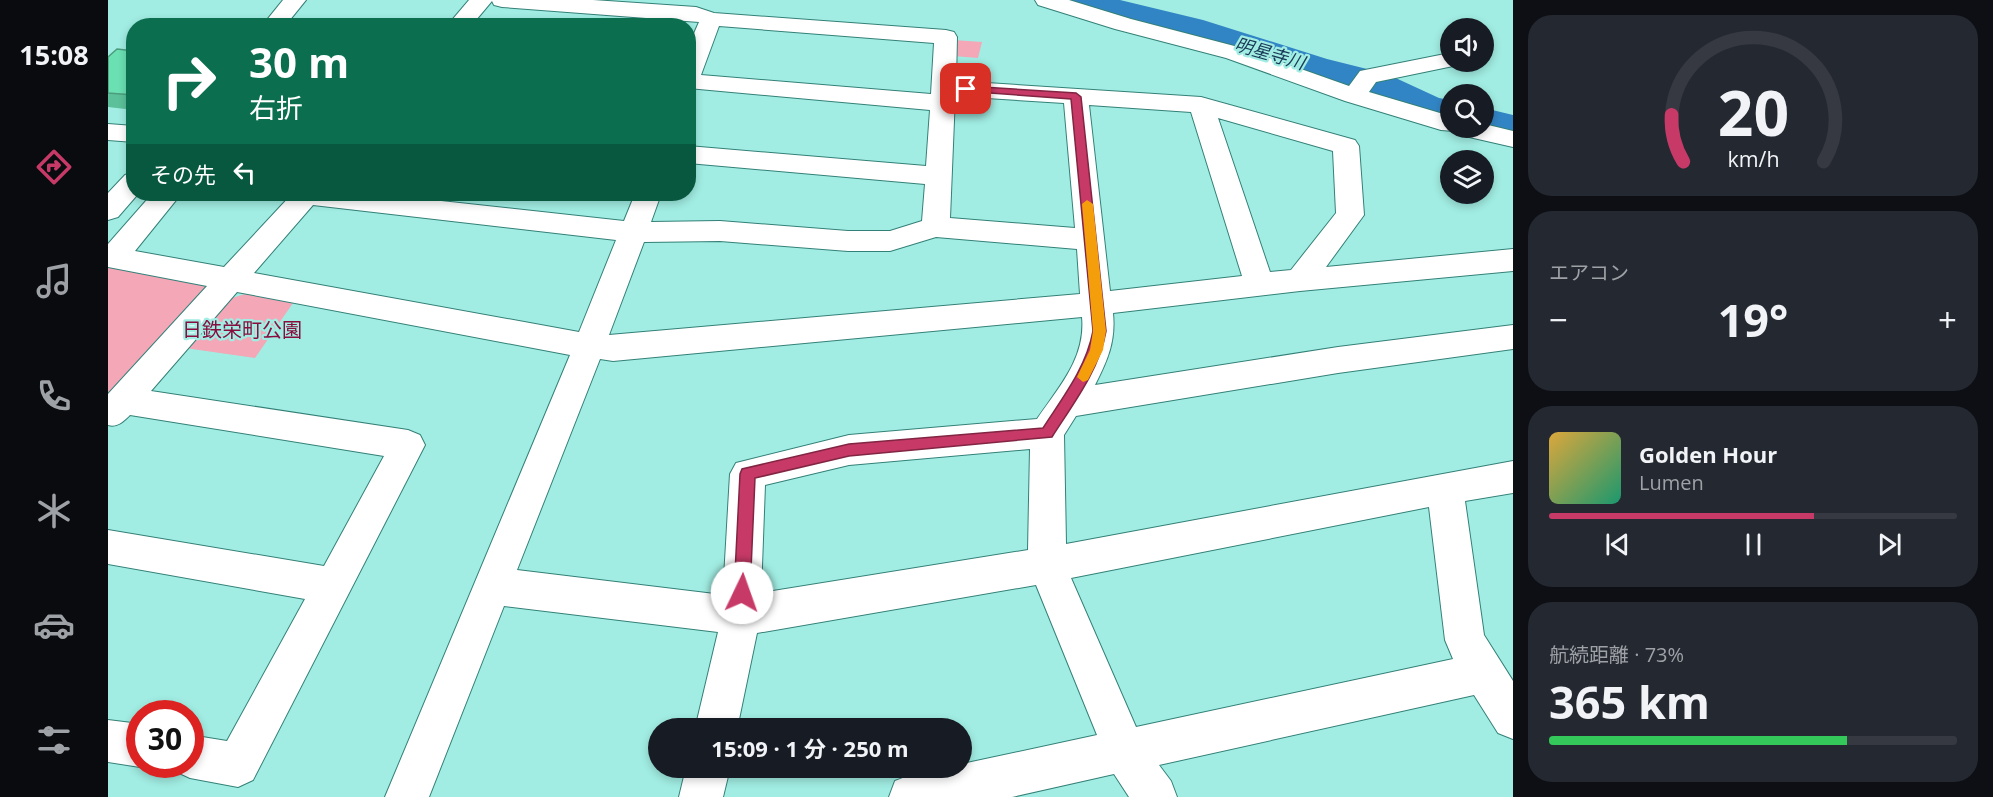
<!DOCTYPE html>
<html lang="ja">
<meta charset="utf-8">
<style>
:root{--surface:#171b24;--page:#242831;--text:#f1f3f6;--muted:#9ea1a6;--line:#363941;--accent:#c73967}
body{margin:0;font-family:"Open Sans","Noto Sans JP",sans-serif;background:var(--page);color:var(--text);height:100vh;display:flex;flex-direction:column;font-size:22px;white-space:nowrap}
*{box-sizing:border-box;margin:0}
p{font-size:20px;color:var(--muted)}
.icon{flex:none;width:33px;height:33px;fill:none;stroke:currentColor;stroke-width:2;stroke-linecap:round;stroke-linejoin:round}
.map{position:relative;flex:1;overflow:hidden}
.panel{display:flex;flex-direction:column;gap:15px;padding:15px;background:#0d0f14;width:480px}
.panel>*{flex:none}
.guide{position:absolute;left:18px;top:18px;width:570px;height:183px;border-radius:24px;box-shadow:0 3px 9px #0003;background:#0b6e4f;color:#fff;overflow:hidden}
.fabs{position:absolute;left:1332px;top:18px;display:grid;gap:12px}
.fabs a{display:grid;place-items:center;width:54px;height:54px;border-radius:50%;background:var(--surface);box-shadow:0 3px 9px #0003;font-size:30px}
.speed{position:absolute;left:18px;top:700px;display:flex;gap:12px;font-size:30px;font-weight:700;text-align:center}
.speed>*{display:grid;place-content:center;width:78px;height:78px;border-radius:50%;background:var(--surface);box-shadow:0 3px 9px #0003;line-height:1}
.speed .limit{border:9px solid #d22;background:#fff;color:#111}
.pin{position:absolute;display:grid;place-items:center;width:51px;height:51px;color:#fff;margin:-26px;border-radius:12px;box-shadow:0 3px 9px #0006}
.me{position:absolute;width:66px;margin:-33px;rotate:3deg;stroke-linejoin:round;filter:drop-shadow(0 0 4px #0008)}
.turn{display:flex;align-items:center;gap:21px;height:126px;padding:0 24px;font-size:27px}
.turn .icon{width:78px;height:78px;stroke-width:2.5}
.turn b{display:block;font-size:42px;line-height:51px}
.then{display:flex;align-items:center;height:57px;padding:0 24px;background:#0003;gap:12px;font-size:22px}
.big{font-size:45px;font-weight:700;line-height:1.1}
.panel .tile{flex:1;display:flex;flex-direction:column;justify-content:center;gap:9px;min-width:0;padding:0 21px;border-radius:24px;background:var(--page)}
.panel .dial{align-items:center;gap:0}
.dial svg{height:156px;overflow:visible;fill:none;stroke:var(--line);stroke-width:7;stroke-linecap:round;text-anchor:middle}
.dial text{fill:var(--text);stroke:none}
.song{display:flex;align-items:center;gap:18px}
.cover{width:72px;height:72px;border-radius:9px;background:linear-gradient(135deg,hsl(40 70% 55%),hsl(160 70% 35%))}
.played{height:6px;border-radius:3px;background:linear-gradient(90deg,var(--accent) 65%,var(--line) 65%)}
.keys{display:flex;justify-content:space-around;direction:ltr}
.heat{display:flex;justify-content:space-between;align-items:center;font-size:33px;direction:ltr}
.charge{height:9px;border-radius:4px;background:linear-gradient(90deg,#34c759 73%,var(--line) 0)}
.trip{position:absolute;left:540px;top:718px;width:324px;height:60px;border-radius:30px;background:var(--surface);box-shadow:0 3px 9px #0003;font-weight:700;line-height:60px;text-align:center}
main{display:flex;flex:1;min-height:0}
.menu{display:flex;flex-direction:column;width:108px;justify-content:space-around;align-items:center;background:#090b0e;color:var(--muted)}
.menu .icon{width:42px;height:42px}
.menu .current{color:var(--accent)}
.menu b{font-size:27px;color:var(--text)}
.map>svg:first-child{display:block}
</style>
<main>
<nav class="menu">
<b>15:08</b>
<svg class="icon current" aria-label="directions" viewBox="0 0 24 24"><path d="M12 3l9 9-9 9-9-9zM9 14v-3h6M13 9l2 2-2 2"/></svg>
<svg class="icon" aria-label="music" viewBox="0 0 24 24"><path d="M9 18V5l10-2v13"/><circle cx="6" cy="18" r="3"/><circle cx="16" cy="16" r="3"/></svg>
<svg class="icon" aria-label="phone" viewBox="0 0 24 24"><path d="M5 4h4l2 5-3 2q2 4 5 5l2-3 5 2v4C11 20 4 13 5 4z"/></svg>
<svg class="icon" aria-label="climate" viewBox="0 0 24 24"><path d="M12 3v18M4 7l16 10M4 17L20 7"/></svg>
<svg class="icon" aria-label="car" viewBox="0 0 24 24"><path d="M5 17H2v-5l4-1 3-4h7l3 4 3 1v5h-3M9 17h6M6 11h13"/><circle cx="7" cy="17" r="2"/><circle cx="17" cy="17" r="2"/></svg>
<svg class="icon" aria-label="filters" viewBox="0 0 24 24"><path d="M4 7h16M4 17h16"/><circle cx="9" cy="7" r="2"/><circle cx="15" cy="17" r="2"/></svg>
</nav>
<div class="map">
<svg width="1405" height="797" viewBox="0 0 1405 797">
<rect width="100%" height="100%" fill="#a1ede3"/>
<g fill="#f3a7b7">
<path d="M 845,40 L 874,42 L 870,58 L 845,56 Z"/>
<path d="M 0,264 L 104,282 L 0,406 Z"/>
<path d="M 137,294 L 185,303 L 147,358 L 77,348 L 124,298 Z"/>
</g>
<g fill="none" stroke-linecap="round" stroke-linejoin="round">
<g fill="#3285c5" fill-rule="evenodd">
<path d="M 961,0 L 1012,0 L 1095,20 L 1219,59 L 1279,74 L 1331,98 L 1342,100 L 1342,126 L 1304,116 L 1251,91 L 1193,76 L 1071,36 L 996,19 L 966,8 Z"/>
<path d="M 1376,108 L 1405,115 L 1405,141 L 1361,130 L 1360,128 L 1376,128 Z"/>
</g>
<g stroke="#338078" stroke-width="2">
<g id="minor">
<path d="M 175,0 L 198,0 L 177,26 L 154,26 Z"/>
<path d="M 361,0 L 485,0 L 588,7 L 606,13 L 838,30 L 846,32 L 849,37 L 848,81 L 1093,97 L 1247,140 L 1251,146 L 1256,215 L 1218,267 L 1405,249 L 1405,271 L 1192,291 L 1005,313 C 1008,342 999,361 987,385 L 1230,347 L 1405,325 L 1405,349 L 1230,373 L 968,416 L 956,435 L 958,544 L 1405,461 L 1405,493 L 1357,501 L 1376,635 L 1405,681 L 1405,739 L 1390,733 L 1366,695 L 1051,765 L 1063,781 L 1069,797 L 1021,797 L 1006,774 L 904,797 L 781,797 L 787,781 C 809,772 830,768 854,768 L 854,764 L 989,735 L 928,585 L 649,633 L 629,729 L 587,729 L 610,632 L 396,606 L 321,797 L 277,797 L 462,355 L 129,292 L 43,391 L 300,430 L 312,435 L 317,445 L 145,780 L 130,787 L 82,778 L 67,771 L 64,765 L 82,765 L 82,735 L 119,741 L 197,599 L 0,564 L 0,530 L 216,566 L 276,456 L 22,415 C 16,421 9,428 0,425 L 0,394 L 99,286 L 0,267 L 0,244 L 44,194 L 73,194 L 27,251 L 116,267 L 184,194 L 269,194 L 516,221 L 527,194 L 553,194 L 543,222 L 612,221 L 740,231 L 782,231 L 814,221 L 817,184 L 580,163 L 580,146 L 818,166 L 822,110 L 580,88 L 580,47 L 591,22 L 394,7 L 386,5 L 384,1 L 363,26 L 339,26 ZM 611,26 L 826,43 L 823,94 L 593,75 ZM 847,96 L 956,103 L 967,228 L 842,218 ZM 981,105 L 1083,112 L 1134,276 L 1002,291 ZM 1110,118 L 1225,151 L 1228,213 L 1183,270 L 1162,272 ZM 205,205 L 508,240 L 471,332 L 146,273 ZM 828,237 L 969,249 L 972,294 L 501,335 L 536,242 L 612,241 L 740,251 L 782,251 ZM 974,317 C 978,358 951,387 929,419 L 741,435 L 628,463 L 622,474 L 615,595 L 409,570 L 492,359 L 505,361 ZM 922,449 L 920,550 L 653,593 L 657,485 L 741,465 ZM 1321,507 L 1337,640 L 1345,659 L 1028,727 L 963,578 Z"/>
<path d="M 927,0 L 961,0 L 1023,19 L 1134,48 L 1241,86 L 1252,71 L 1342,53 L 1342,62 L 1353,62 L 1350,65 L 1268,82 L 1261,92 L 1342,116 L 1342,128 L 1376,128 L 1376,124 L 1405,131 L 1405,147 L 1348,134 L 1346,131 L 1333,130 L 1237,101 L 1118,58 L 1007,29 L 930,5 Z"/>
<path d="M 0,124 L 26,126 L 26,142 L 0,140 Z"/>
<path d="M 26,172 L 26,194 L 30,194 L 10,217 L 0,220 L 0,193 L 17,175 Z"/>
<path d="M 0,720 L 32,724 L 32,765 L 38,765 L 32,767 L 0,762 Z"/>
<path d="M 578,768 L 622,768 L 615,797 L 571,797 Z"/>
</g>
</g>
<use href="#minor" fill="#fff" fill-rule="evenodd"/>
</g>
<path fill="#5cc19a" d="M 26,51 L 26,110 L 0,107 L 0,57 Z"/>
<path fill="#6be0b3" stroke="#4b9d7d" stroke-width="1.5" d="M 9,49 L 26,51 L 26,95 L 0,93 L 0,57 Z"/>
<path fill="#c73967" stroke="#812543" stroke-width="1.5" d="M 858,86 L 968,93 L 973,97 L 998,331 C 991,371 965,404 944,437 L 741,456 L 647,478 L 642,593 L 639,598 L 634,600 L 628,598 L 626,593 L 632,474 L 634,469 L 741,444 L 935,428 C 955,397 978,368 985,331 L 963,99 L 855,91 L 855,87 Z"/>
<path fill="#f59e0b" d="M 979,200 L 985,204 L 998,331 L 995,350 L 980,380 L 975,382 L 969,377 L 982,350 L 985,331 L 974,204 Z"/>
<g text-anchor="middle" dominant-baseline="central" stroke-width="4.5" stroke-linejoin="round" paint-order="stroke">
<g font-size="18" font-style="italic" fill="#183955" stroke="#a1ede3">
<text transform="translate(1162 53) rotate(16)">明星寺川</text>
</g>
<g font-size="20" fill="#880e3e" stroke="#a1ede3">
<text x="134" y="329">日鉄栄町公園</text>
</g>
</g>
</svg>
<div class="fabs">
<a><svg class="icon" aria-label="sound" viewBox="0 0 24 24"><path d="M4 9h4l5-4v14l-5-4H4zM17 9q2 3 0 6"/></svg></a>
<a><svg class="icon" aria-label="search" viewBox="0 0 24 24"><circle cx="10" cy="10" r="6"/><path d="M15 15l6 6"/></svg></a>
<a><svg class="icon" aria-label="layers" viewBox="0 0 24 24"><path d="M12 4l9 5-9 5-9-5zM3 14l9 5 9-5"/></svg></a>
</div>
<div class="speed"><div class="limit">30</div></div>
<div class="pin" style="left:858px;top:89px;background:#d93025"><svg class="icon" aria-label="arrive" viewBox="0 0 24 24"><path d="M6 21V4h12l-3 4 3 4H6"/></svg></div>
<svg class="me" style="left:634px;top:593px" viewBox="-20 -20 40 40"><circle r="19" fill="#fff"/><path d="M0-13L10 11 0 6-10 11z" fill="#c73967"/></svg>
<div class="trip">15:09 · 1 分 · 250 m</div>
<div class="guide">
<div class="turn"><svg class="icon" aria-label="right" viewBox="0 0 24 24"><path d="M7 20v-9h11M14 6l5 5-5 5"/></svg><div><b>30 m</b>右折</div></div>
<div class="then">その先<svg class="icon" aria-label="left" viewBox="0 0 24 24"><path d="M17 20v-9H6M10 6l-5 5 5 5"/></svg></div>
</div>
</div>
<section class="panel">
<div class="tile dial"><svg viewBox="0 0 100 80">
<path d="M14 69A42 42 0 1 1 86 69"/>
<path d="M14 69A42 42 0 0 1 8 45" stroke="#c73967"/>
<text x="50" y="56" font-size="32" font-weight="700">20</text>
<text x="50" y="72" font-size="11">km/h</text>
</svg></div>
<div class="tile"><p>エアコン</p>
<div class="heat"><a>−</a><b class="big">19°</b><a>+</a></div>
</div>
<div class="tile">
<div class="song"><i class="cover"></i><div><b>Golden Hour</b><p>Lumen</p></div></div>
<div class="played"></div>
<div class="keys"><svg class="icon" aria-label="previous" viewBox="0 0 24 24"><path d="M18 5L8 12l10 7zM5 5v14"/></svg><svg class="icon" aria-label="pause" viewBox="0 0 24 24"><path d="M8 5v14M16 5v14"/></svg><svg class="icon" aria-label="next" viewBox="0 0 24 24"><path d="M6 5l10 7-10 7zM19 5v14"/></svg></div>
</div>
<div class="tile"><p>航続距離 · 73%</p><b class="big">365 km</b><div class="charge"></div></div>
</section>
</main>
